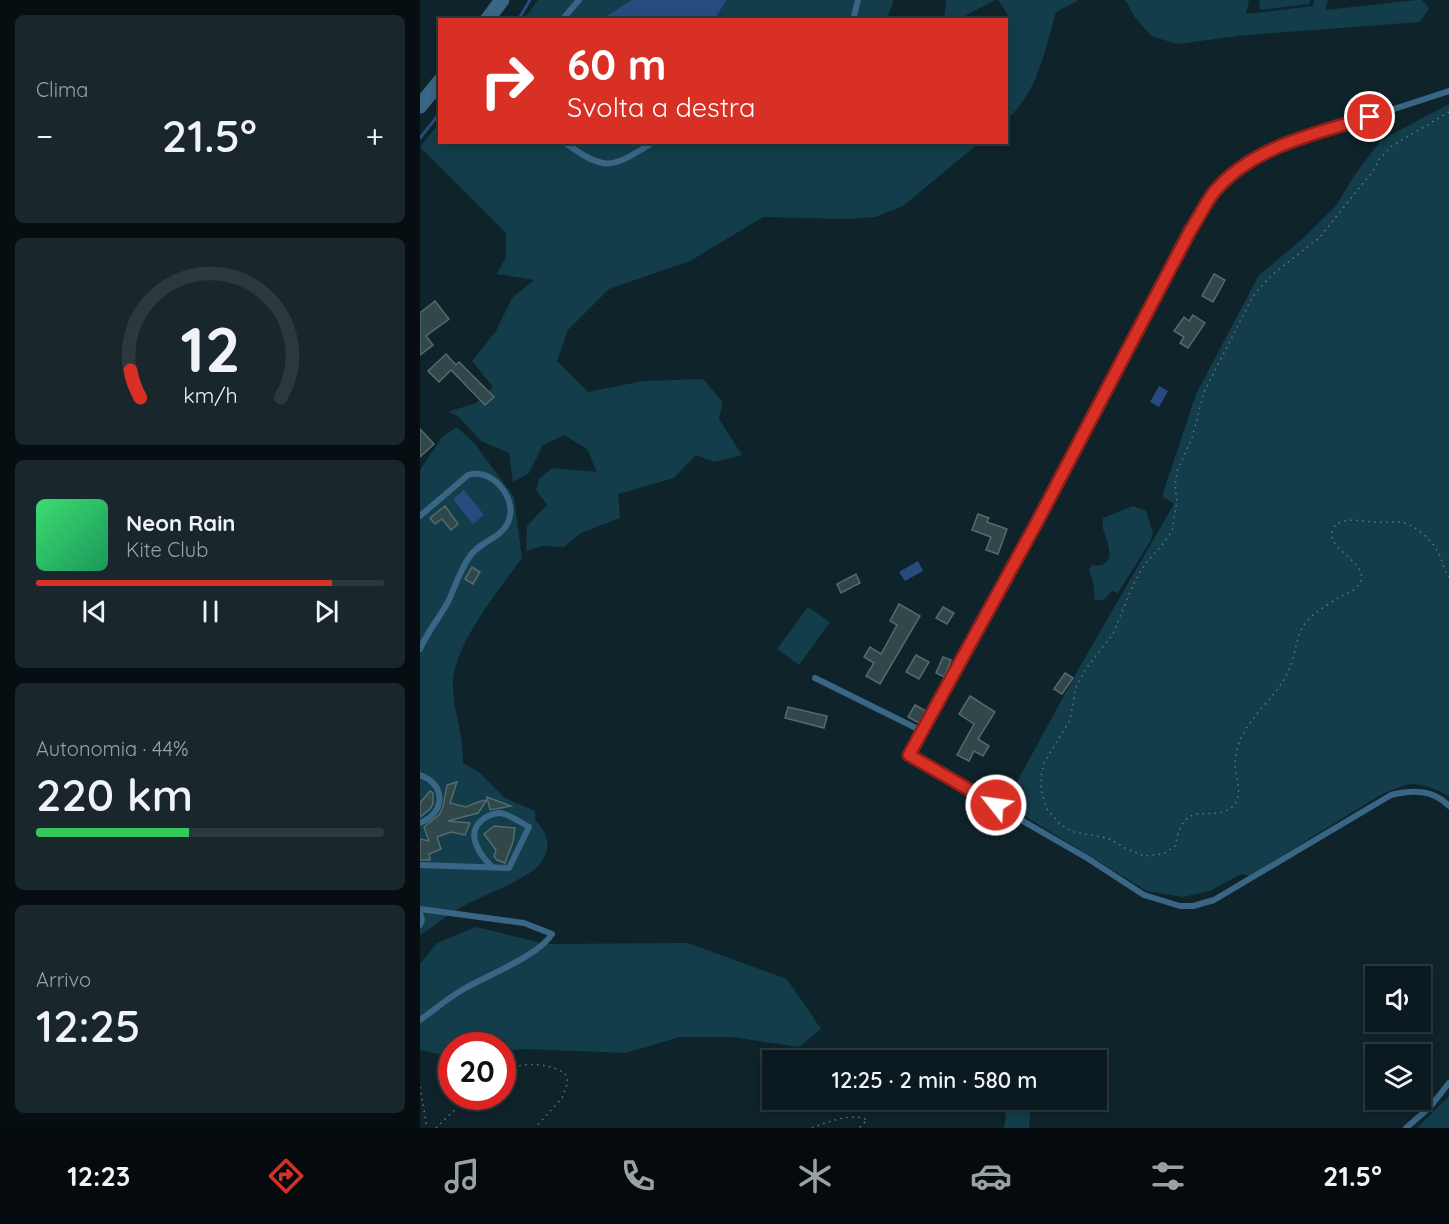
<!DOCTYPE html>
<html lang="it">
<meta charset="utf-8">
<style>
:root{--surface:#0b1a20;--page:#19272d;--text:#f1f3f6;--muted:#9aa1a5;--line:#2b383e;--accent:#d93025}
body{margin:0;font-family:Quicksand,sans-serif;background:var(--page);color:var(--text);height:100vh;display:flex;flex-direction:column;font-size:22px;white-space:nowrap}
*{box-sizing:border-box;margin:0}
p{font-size:20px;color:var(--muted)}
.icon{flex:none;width:33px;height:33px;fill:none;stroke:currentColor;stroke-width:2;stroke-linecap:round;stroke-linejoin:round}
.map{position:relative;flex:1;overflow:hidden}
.sheet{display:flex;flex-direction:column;gap:15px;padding:15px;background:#060e12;width:420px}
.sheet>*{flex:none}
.top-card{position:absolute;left:18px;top:18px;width:570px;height:126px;border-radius:0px;box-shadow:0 3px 9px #0003,0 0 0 2px var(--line);background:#d93025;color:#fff;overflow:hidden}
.tools{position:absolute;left:945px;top:966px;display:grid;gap:12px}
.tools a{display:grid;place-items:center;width:66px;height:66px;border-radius:0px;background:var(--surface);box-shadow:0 3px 9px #0003,0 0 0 2px var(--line);font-size:30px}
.speed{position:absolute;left:18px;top:1032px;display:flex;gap:12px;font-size:30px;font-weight:700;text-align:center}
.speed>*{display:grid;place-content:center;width:78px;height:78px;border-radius:50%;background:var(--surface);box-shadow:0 3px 9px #0003,0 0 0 2px var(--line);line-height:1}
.speed .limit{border:9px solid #d22;background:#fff;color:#111}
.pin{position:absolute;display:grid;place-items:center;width:51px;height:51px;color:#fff;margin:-26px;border:3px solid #fff;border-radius:50%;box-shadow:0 2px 6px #0007}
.me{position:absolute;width:66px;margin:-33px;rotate:300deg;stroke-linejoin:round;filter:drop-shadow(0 0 4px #0008)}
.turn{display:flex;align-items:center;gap:21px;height:126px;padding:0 30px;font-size:27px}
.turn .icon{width:78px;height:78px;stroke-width:2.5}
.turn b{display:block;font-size:42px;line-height:51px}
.big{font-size:45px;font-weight:600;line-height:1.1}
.sheet .card{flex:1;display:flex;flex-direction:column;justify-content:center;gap:9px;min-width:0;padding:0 21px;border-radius:9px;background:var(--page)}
.sheet .dial{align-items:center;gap:0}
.dial svg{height:156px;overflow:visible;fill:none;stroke:var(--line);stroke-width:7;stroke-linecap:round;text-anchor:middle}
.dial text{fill:var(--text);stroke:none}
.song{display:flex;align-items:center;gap:18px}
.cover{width:72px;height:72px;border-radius:9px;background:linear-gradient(135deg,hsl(140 70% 55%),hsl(150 70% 35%))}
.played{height:6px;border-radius:3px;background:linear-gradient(90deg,var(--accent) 85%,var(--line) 85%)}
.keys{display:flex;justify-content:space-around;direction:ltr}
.heat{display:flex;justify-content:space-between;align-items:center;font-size:33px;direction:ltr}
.charge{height:9px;border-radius:4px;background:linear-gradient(90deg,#34c759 44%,var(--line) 0)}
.trip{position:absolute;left:342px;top:1050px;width:345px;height:60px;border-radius:0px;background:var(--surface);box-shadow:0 3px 9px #0003,0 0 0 2px var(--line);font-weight:600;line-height:60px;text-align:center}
.tabs{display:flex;height:96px;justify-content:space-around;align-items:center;background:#040a0d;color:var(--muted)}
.tabs .icon{width:42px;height:42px}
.tabs .selected{color:var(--accent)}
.tabs b{font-size:27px;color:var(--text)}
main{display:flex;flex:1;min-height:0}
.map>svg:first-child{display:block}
</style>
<main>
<section class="sheet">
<div class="card"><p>Clima</p>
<div class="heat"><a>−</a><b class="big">21.5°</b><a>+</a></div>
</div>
<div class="card dial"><svg viewBox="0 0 100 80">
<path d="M14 69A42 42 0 1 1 86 69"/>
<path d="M14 69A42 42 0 0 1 9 55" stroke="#d93025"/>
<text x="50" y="56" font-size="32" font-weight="700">12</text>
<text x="50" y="72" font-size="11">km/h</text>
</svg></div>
<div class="card">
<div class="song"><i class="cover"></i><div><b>Neon Rain</b><p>Kite Club</p></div></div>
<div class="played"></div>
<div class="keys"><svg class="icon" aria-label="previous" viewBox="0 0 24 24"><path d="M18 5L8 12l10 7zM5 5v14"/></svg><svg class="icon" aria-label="pause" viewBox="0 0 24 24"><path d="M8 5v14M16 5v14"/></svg><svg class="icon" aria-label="next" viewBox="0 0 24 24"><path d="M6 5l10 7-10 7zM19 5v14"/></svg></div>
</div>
<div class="card"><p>Autonomia · 44%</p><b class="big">220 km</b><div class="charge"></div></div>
<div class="card"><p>Arrivo</p><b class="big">12:25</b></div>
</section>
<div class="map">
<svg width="1029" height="1128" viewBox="0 0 1029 1128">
<rect width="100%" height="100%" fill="#0f232a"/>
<g fill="#133d4a">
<path d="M 118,0 L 474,0 L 467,19 L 103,20 Z"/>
<path d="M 526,0 L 575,0 L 539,19 L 524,19 Z"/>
<path d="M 578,0 L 659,0 L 636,12 C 625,50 618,92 587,119 L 586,20 L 584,19 L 588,15 Z"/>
<path d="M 703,0 L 829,0 L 826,14 L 893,6 L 894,0 L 908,0 L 905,10 L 997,0 L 1002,0 L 1009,8 L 1000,22 L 826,35 L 757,44 L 731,36 L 714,16 L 706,1 Z"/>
<path d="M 839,0 L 890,0 L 890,4 L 840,10 Z"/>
<path d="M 1029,104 L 1029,797 C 1021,790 1002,784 991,784 C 982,785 971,791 962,794 L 829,876 L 821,874 L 790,891 L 763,897 L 727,891 L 585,804 L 659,668 L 754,504 L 742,496 L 776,394 L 839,275 L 880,241 L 915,207 L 936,173 L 961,140 Z"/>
<path d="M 19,123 L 20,142 L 559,143 L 483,206 L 455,217 L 426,219 L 343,217 L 270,261 L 189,289 L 148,330 L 137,361 L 168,392 L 223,381 L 283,379 L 303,402 L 299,419 L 322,455 L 294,462 L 276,455 L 254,478 L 198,494 L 200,518 L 161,533 L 144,547 L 122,546 L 106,551 L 107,526 L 127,505 L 116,490 L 119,479 L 132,468 L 177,472 L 167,449 L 144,435 L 123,445 L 109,473 L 93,482 L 89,453 L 61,441 L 38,416 L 28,412 L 56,403 L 73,387 L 52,361 L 76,331 L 92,298 L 114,280 L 77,274 L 86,257 L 86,233 L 0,147 Z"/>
<path d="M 37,427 L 55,444 L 94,497 L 102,558 C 79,590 33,645 33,685 C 33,712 44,736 43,763 L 59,772 L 85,798 L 115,811 L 115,820 C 126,831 133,845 122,861 C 110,880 59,896 38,909 C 25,917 13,927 0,935 L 0,470 L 22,437 Z"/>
<path d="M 713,506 L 726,511 L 733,532 L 731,540 L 698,593 L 692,591 L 684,600 L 675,600 L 673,581 L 669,570 L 672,565 C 699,569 688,542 683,529 C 682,525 683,522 683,518 Z"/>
<path d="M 388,607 L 410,622 L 379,665 L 357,649 Z"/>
<path d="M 56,927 L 126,944 L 268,943 L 367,979 L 401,1029 L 379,1047 L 312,1037 L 260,1037 L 205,1053 L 106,1049 L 83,1051 L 82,1046 L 32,1046 L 31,1055 L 28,1056 L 0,1050 L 0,964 L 17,943 Z"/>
<path d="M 1029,1096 L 1029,1128 L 997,1128 Z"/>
<path d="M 580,1100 L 608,1100 L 611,1105 L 609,1128 L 584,1128 L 586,1116 Z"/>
</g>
<g fill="#284b7f">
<path d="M 212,0 L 307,0 L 294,19 L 182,19 Z"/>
<path d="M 739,386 L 748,391 L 739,407 L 730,402 Z"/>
<path d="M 44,490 L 64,515 L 53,524 L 33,499 Z"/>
<path d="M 498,561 L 503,571 L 485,581 L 479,572 Z"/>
</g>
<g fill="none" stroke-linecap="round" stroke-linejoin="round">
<g stroke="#284b7f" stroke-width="3">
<path d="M 98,20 L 110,0"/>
<path d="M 0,138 L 20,113"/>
</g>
</g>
<g fill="#30484a" stroke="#536b6d" stroke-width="1.5">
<path d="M 794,274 L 805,280 L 793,302 L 782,296 Z"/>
<path d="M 15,301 L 29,319 L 6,336 L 13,345 L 0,355 L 0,313 Z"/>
<path d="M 773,315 L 785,323 L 768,348 L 760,343 L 764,337 L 754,331 L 764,317 L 769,321 Z"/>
<path d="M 26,354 L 36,365 L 39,362 L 74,397 L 65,405 L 31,370 L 19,382 L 8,371 Z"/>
<path d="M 0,429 L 14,444 L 0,457 Z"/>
<path d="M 25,506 L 38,524 L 31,530 L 22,519 L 15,524 L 10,518 Z"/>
<path d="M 558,514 L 569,518 L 567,522 L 587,529 L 578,554 L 566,550 L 571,537 L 552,530 Z"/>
<path d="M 52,567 L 60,572 L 53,584 L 45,579 Z"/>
<path d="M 436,574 L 440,583 L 421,593 L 417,584 Z"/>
<path d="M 479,604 L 500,616 L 460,684 L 446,676 L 454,663 L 444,657 L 450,647 L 461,654 L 477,625 L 470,621 Z"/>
<path d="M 523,607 L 534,613 L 527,624 L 516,618 Z"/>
<path d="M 496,655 L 509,662 L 499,679 L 486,672 Z"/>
<path d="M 523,657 L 531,660 L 524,677 L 516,673 Z"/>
<path d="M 645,673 L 653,678 L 642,694 L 634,689 Z"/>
<path d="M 550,696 L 575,712 L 558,739 L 569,746 L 563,756 L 554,751 L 549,761 L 537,755 L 554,724 L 539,714 Z"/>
<path d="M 495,705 L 506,711 L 499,723 L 488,717 Z"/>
<path d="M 368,707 L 407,716 L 404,728 L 365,718 Z"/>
<path d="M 37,782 L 30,803 L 46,807 L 58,802 L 67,800 L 58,813 L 28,821 L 50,823 L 45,835 L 31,832 L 17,837 L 21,849 L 9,854 L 10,860 L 0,860 L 0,839 L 9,841 L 4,827 L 19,815 L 23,807 L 27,785 Z"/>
<path d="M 10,791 L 13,793 L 13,804 L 10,809 L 0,817 L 0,803 Z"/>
<path d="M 67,797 L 91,806 L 70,810 Z"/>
<path d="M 74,826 L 95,828 L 93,842 L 85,863 L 77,860 L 74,856 L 76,850 L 64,834 Z"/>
</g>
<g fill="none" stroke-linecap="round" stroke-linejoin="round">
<g stroke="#64757b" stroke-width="1.5" stroke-dasharray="1.5 4.5" stroke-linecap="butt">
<path d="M 1029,112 L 972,146 L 960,158 L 953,171 L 899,238 L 853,274 L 836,292 L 830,302 L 784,392 L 772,438 L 757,471 L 755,487 L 757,501 L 752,531 L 742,545 L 725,564 L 713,585 L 693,634 L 665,670 L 656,687 L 650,720 L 624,763 L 621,776 L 621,789 L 626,808 L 641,825 L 653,832 L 688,838 L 707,849 L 724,856 L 743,854 L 755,846 C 757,839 758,831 762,825 C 772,804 800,822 814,805 C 823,794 816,778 815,765 C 815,758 817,750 819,743 C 827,719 857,696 868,672 C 876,656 875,635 887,621 C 896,611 909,604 920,597 C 925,594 932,592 936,588 C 958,566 907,551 912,532 C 913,527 916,524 921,522 C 932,518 945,522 957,522 C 964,523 972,521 979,522 C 996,524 1013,541 1020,556 C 1023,563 1024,571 1029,577"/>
<path d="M 82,1071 C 105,1062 124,1062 145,1073 L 148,1082 L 142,1098 L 115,1128"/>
<path d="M 0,1087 L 7,1128"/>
<path d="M 16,1128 L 49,1096"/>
<path d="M 392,1128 C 407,1122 433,1112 447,1120 L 439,1128"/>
</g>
<g stroke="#396685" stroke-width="6">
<path d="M 142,20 L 159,0"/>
<path d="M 433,20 L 438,0"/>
<path d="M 1029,91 L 857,147 L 827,162 L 794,192 L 770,231 L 617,524 L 489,755 L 667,858 L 724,895 L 760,906 L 773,906 L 794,900 L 971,795 C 992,790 1013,789 1029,806"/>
<path d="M 144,142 C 187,173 191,168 234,142"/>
<path d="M 0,516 L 48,475 C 71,467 97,497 89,520 C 83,538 60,541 50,556 C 40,570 35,587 28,602 C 19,618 7,633 0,649"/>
<path d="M 395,678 L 502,731"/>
<path d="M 0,775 C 26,784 26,813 0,823"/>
<path d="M 0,865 L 89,868 L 109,827 C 101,823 88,813 79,813 C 72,814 65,817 61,821 C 45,835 61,856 72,867"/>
<path d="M 0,909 L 104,923 L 132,934 C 119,956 65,976 42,990 C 27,999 14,1010 0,1020"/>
<path d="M 0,913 L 2,920 L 0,925"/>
<path d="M 986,1128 L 1010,1107 L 1029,1083"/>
</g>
<g stroke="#396685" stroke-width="15">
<path d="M 67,20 L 82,0"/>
<path d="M 0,106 L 20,81"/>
</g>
</g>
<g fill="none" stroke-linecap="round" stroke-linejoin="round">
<g stroke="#8d1f18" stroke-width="15">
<path id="route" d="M 576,805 L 489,755 L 616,524 L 770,231 C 778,219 785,204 794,192 C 833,146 895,134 950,117"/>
</g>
<use href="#route" stroke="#d93025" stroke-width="10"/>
</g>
</svg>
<div class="tools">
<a><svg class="icon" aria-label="sound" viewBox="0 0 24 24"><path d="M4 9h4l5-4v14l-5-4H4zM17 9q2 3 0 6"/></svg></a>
<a><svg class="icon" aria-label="layers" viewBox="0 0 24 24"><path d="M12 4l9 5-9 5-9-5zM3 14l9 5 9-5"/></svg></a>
</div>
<div class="speed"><div class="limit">20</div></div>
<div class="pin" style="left:950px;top:117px;background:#d93025"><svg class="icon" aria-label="arrive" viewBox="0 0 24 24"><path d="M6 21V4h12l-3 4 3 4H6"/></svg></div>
<svg class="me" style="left:576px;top:805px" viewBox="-20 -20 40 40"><circle r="17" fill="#d93025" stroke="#fff" stroke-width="3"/><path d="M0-11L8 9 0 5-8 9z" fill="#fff"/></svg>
<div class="trip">12:25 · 2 min · 580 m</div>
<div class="top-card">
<div class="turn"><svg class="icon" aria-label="right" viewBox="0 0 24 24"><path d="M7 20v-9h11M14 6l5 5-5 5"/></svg><div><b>60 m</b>Svolta a destra</div></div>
</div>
</div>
</main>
<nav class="tabs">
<b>12:23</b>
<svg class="icon selected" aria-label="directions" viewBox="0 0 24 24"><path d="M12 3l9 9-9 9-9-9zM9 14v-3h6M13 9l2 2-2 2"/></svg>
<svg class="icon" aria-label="music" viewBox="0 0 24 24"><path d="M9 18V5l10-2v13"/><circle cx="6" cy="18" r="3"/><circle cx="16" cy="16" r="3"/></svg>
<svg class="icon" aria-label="phone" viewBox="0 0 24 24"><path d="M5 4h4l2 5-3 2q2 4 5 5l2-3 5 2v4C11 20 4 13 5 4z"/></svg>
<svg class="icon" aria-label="climate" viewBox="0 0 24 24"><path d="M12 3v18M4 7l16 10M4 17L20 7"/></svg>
<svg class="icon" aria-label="car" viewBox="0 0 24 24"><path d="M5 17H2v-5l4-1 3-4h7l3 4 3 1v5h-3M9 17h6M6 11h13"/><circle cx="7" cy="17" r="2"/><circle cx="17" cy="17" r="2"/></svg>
<svg class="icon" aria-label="filters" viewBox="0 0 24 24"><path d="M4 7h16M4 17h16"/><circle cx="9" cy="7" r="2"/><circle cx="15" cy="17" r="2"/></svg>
<b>21.5°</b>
</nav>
